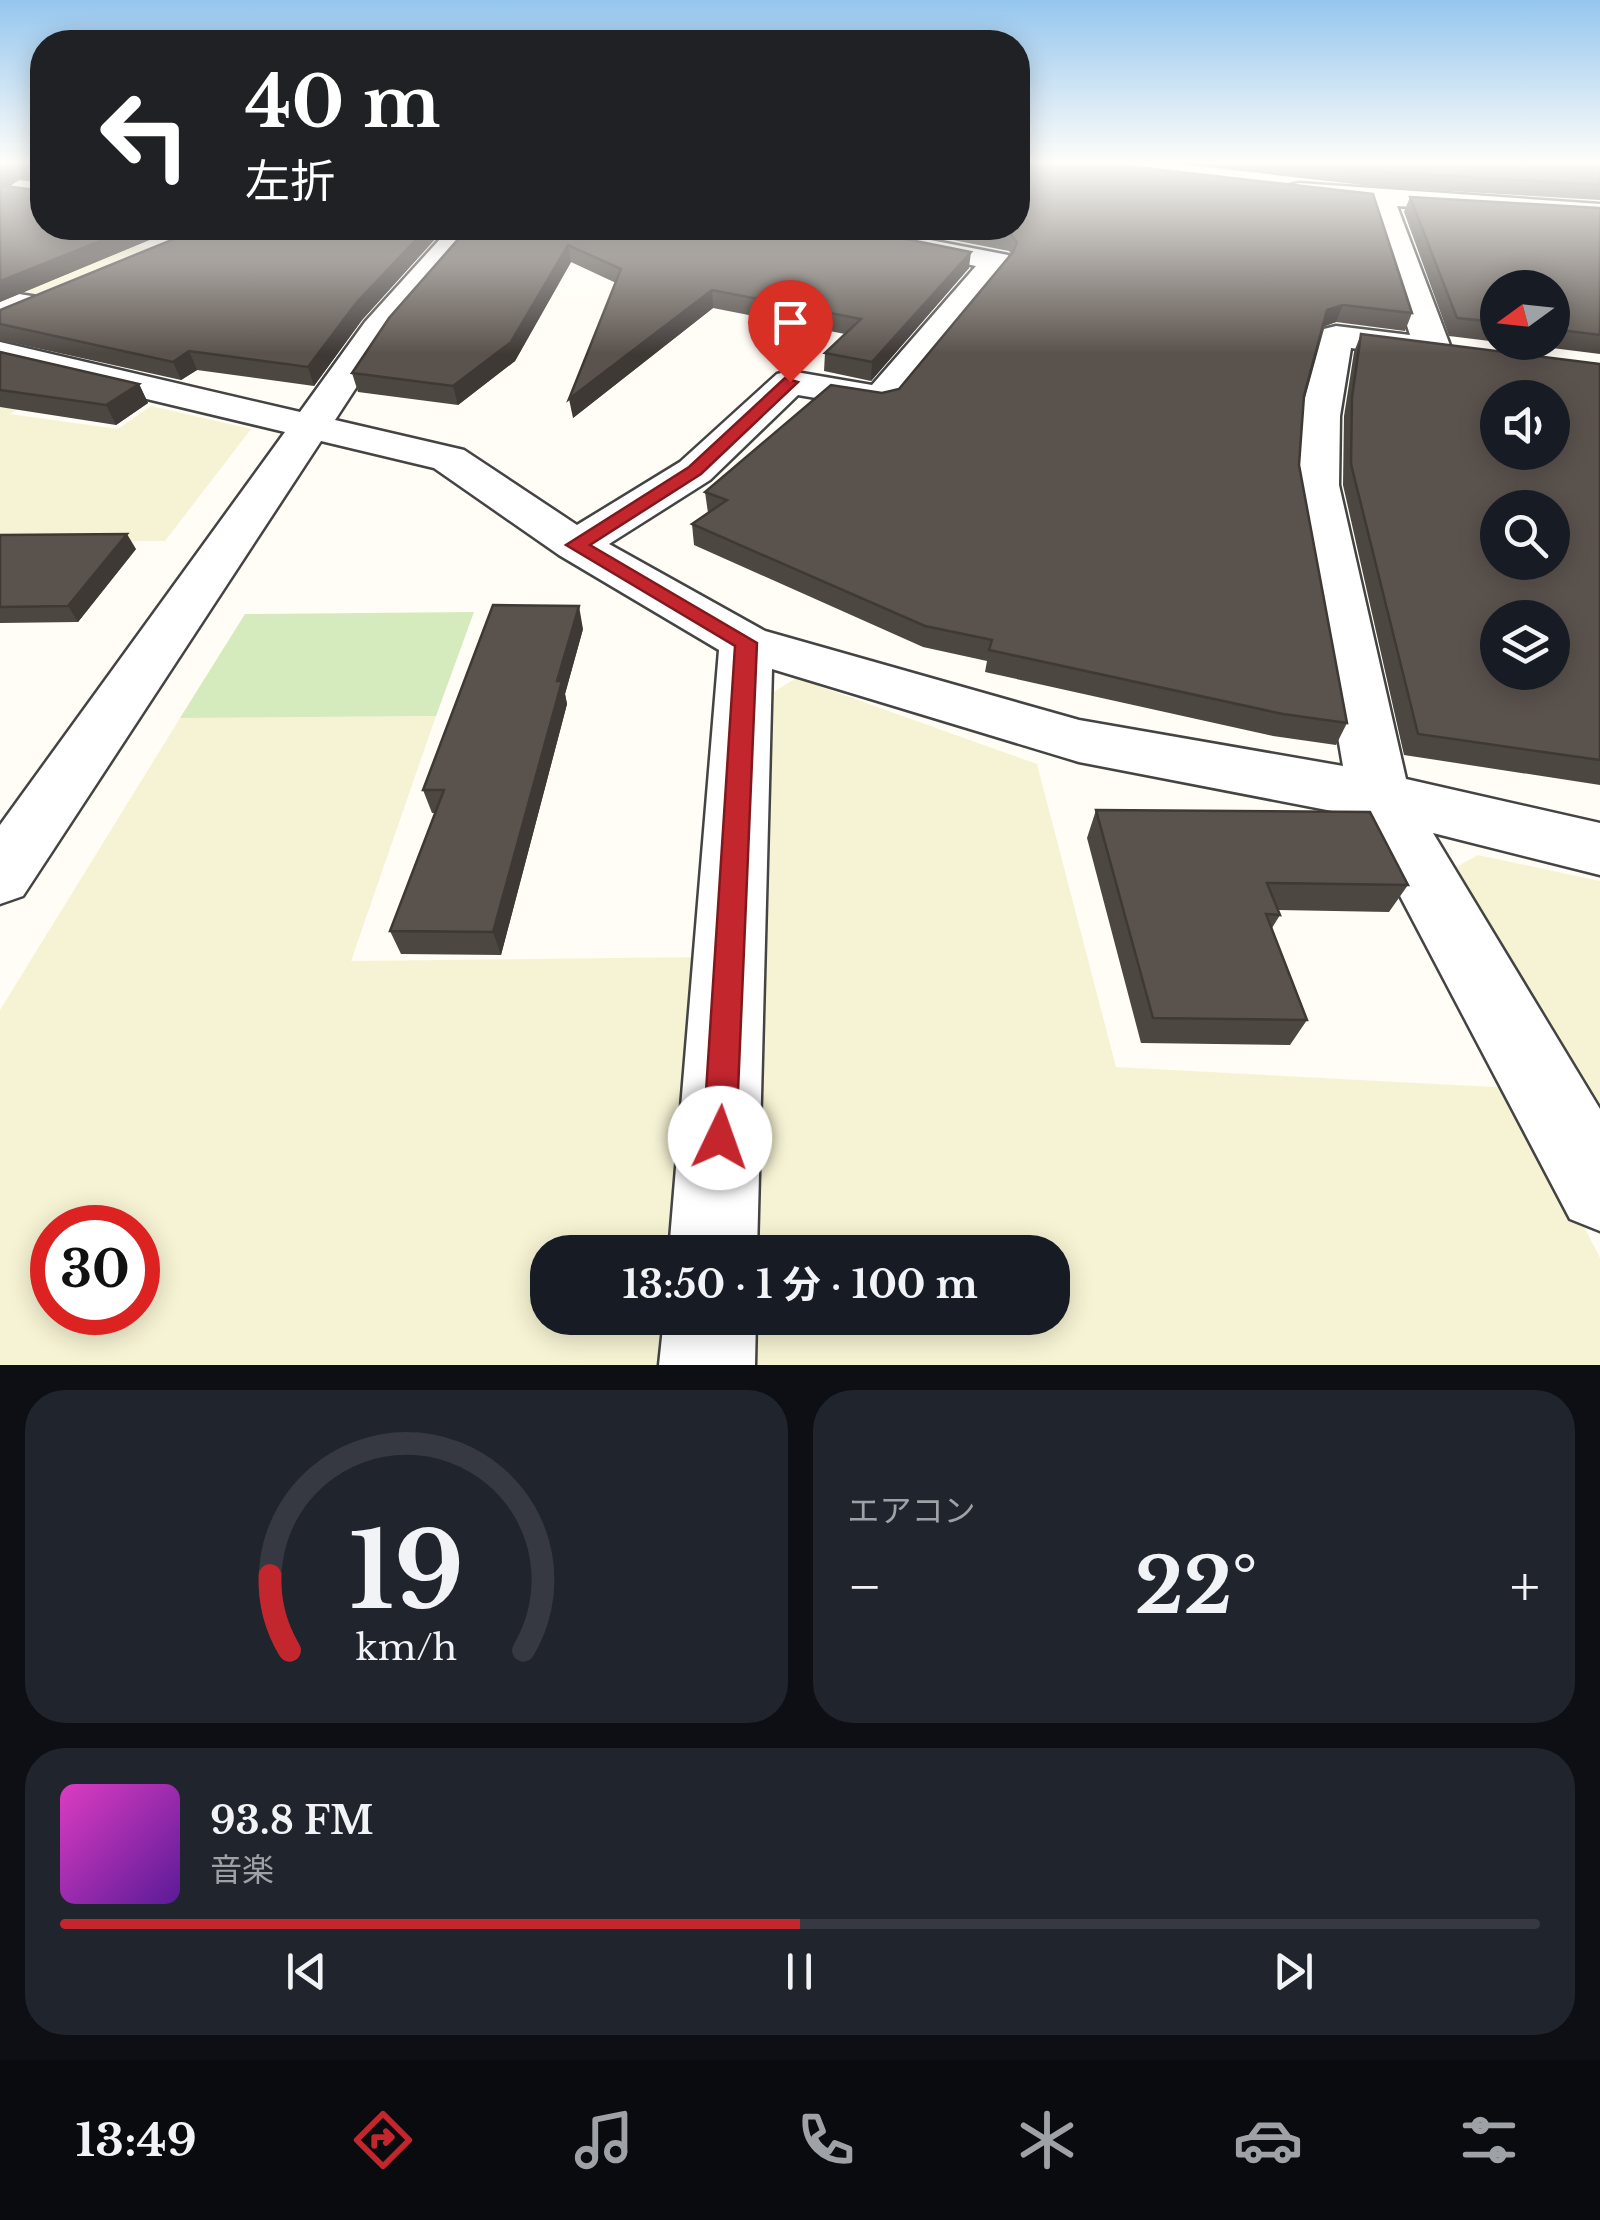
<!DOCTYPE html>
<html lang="ja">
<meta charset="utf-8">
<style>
:root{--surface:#171b24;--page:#20242c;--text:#f1f3f6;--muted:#9ea1a6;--line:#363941;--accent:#c4262e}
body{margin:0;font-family:"Libre Baskerville","Noto Sans JP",serif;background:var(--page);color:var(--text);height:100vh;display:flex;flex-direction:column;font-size:38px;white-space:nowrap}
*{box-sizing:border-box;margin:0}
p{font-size:32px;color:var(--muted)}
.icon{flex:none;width:55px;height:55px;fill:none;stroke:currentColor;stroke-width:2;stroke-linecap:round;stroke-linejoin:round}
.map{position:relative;height:1365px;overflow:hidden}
.drawer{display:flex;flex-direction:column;gap:25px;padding:25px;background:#0d0f14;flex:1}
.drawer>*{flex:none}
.hud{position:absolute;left:30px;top:30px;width:1000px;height:210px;border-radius:40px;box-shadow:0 5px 25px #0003;background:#202124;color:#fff;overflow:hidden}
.needle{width:65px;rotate:255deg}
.fabs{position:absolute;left:1480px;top:270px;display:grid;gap:20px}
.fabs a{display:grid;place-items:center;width:90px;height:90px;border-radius:50%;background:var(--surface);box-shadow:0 5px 25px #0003;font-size:50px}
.speed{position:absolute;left:30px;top:1205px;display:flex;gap:20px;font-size:50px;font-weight:700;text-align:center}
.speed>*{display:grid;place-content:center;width:130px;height:130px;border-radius:50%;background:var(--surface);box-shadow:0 5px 25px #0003;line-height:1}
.speed .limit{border:15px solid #d22;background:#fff;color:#111}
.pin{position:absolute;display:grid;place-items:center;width:85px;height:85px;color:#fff;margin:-102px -42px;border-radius:50% 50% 50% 0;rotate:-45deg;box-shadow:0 0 10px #0007}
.pin .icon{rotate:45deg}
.me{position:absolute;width:110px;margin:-55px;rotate:3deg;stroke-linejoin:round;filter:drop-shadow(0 0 8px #0008)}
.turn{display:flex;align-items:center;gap:35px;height:210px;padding:0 50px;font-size:45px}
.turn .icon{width:130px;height:130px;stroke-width:2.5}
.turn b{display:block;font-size:70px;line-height:85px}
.big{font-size:75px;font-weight:700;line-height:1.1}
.drawer .card{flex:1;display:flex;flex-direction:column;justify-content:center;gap:15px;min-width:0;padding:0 35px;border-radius:40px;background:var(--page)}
.drawer .dial{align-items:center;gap:0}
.dial svg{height:260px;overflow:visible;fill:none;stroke:var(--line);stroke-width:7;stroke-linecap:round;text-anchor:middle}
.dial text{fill:var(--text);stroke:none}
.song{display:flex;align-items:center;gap:30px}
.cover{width:120px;height:120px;border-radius:15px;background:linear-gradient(135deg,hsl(310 70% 55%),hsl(270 70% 35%))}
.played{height:10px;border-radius:5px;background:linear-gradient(90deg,var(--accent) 50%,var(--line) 50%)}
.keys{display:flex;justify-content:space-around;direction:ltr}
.heat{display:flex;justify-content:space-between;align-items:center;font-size:55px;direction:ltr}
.drawer .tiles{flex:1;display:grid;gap:25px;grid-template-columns:1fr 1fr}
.card:last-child{grid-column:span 2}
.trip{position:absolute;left:530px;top:1235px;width:540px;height:100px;border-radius:40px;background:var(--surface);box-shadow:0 5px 25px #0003;font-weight:700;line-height:100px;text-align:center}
.menu{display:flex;height:160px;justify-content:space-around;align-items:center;background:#090b0e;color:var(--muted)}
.menu .icon{width:70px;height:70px}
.menu .current{color:var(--accent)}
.menu b{font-size:45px;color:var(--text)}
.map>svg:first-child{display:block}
</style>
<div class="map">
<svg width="1600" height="1365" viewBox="0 0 1600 1365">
<rect width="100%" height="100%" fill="#fffdf5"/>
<g fill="#f6f3d4" fill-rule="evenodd">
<path d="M 0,232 L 149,248 L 28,299 L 0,295 Z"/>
<path d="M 0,371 L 58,384 L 10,414 L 118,429 L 151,406 L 251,429 L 165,541 L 0,542 Z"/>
<path d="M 796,678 L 1037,764 L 1116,1067 L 1513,1088 L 1600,1258 L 1600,1365 L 756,1365 L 757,1318 L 1052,1318 L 1052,1252 L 758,1252 L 766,697 Z"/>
<path d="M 436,716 L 351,961 L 701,957 L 682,1252 L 548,1252 L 548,1318 L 678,1318 L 675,1365 L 0,1365 L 0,1010 L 180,718 ZM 52,1228 L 138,1228 L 138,1312 L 52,1312 Z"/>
<path d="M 1478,855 L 1600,881 L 1600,1128 L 1451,870 Z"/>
</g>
<path fill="#d5ebbd" d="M 474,612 L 436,716 L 180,718 L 245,614 Z"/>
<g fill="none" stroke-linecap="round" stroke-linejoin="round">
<g stroke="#444" stroke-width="5">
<g id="minor">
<path d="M 1299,183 L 1600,204 L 1600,220 L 1397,206 L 1451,348 L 1445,355 L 1433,359 L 1351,348 L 1340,416 L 1339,485 L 1406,779 L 1600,823 L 1600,875 L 1433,833 L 1600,1109 L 1600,1231 L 1570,1219 L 1358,816 L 1079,762 L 772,669 L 757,1252 L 669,1252 L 719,650 L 559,555 L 434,468 L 321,441 L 23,896 L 0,904 L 0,825 L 285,432 L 0,364 L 0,342 L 300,412 L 365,322 L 450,228 L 480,228 L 391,334 L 335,420 L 464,450 L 577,525 L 680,462 L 777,374 L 790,371 L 872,385 L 976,266 L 889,249 L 884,243 L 889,237 L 899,234 L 1008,255 L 1012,261 L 1008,267 L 895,406 L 881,409 L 798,395 L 710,480 L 609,544 L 765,631 L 1079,720 L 1343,766 L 1295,485 L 1300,416 L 1324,329 L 1336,326 L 1410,335 L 1369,204 L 1290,197 L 1286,191 L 1290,185 Z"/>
<path d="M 0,291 L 44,298 L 48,305 L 44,312 L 32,315 L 0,311 Z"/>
<path d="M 664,1318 L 756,1318 L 755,1365 L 659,1365 Z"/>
</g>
</g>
<use href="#minor" fill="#fff" fill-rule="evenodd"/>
</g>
<g fill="#4d4742" fill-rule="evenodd">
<path d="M 0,162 L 42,162 L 178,228 L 0,302 ZM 19,180 L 36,182 L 37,190 L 10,186 Z"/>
<path d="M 1161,162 L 1600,162 L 1600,200 L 1381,187 Z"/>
<path d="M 1410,197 L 1600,208 L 1600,354 L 1505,342 L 1552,342 L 1552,288 L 1498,288 L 1498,342 L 1449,336 L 1404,212 Z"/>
<path d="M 201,228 L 445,228 L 362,320 L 314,386 L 197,370 L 181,380 L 0,340 L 0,310 Z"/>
<path d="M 468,228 L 1018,228 L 1412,313 L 1405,331 L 1336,322 L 1322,327 L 1304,396 L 1299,465 L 1347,723 L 1336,745 L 1273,736 L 985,672 L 987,661 L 923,647 L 694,545 L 692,524 L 708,513 L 705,492 L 882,393 L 899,389 L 1012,255 L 1009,251 L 897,229 L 884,233 L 886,235 L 969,268 L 871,381 L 824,371 L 825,353 L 845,334 L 713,308 L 573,418 L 616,283 L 571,262 L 515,361 L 458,405 L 358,392 L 352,373 Z"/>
<path d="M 1361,334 L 1600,364 L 1600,785 L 1404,755 L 1343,485 L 1344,416 L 1354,352 Z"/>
<path d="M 0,352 L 139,384 L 148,403 L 116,425 L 0,407 Z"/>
<path d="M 0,535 L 136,549 L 78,622 L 0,623 Z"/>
<path d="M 583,629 L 565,694 L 567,704 L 501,955 L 401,954 L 390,931 L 435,813 L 432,813 L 423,790 Z"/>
<path d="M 1096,810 L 1408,885 L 1389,912 L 1278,910 L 1280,915 L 1272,928 L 1307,1020 L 1290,1045 L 1141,1043 L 1087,838 Z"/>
</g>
<g fill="#3f3936">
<path d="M 12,165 L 19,180 L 4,190 L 0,182 L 0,173 Z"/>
<path d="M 133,228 L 178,228 L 0,302 L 0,281 Z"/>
<path d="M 427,228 L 445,228 L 362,320 L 314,386 L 308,367 L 357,302 Z"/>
<path d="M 878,228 L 897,228 L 897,229 L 883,234 Z"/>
<path d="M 568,245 L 571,262 L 515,361 L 458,405 L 453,386 Z"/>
<path d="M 971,252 L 969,268 L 871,381 L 872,362 Z"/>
<path d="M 712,290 L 713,308 L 573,418 L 569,399 Z"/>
<path d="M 1343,305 L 1336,322 L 1320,328 L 1327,310 Z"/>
<path d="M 189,351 L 197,370 L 181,380 L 173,362 Z"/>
<path d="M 139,384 L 148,403 L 116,425 L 106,405 Z"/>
<path d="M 127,534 L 136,549 L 78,622 L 68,606 Z"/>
<path d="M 579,606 L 583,629 L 565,694 L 567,704 L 501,955 L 493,932 L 557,681 Z"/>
</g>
<g fill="#5a524d" stroke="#3f3936" stroke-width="2.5" fill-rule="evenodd">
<path d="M 0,162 L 42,162 L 42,228 L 133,228 L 0,281 L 0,180 L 4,186 L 37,190 L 35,168 L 12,165 L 0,173 Z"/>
<path d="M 1018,162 L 1092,162 L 1373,194 L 1412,313 L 1343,305 L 1327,310 L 1304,396 L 1299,465 L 1347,723 L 1283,714 L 989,650 L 992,640 L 925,626 L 692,524 L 727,500 L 705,492 L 831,385 L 882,393 L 899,389 L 1013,252 L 1017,242 L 1011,235 L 971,228 L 1018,228 Z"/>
<path d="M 1295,162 L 1600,162 L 1600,185 L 1387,172 Z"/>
<path d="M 1410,197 L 1600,208 L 1600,335 L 1552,329 L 1552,288 L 1498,288 L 1498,322 L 1457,318 Z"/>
<path d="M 201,228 L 427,228 L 357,302 L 308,367 L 189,351 L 173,362 L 0,324 L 0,310 Z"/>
<path d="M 468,228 L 879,228 L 886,235 L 971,252 L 872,362 L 825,353 L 861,319 L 712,290 L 569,399 L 621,269 L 568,245 L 511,342 L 453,386 L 352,373 L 389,318 Z"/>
<path d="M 1361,334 L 1600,364 L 1600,760 L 1418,734 L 1351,464 L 1352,397 ZM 1498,398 L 1552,398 L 1552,452 L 1498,452 ZM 1498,508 L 1552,508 L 1552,562 L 1498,562 ZM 1498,618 L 1552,618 L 1552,672 L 1498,672 Z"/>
<path d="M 0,352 L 139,384 L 106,405 L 0,390 Z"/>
<path d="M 127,534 L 68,606 L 0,607 L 0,535 Z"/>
<path d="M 493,605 L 579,606 L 557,681 L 562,681 L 493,932 L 390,931 L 444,790 L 423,790 Z"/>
<path d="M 1096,810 L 1370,812 L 1408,885 L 1267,883 L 1280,915 L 1266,914 L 1307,1020 L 1153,1018 Z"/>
</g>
<linearGradient id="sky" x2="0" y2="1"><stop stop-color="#95c6ee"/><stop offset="0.46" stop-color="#fffefa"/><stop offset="1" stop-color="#fffefa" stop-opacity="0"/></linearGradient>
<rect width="1600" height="354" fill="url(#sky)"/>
<path fill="#c4262e" stroke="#7f191e" stroke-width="2.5" d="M 785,378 L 798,382 L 701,474 L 590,545 L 757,643 L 736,1138 L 731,1150 L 720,1155 L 708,1150 L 703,1138 L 735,646 L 566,545 L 689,467 Z"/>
</svg>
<div class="fabs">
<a><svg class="needle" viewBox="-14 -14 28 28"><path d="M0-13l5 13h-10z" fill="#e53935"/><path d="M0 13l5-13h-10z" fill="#9ea1a6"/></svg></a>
<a><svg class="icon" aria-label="sound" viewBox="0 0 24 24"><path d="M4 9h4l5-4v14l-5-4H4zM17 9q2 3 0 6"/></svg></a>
<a><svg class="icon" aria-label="search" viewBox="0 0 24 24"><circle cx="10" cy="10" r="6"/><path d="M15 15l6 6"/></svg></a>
<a><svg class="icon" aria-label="layers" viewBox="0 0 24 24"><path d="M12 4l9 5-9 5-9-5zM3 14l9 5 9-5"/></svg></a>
</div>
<div class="speed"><div class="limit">30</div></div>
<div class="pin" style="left:790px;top:382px;background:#d93025"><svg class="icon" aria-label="arrive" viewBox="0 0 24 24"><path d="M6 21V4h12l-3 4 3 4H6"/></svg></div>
<svg class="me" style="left:720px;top:1138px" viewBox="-20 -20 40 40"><circle r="19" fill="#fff"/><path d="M0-13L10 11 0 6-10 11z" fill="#c4262e"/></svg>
<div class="trip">13:50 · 1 分 · 100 m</div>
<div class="hud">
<div class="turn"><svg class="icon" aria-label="left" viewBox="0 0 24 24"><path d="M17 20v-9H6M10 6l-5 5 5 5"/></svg><div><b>40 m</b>左折</div></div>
</div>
</div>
<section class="drawer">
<div class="tiles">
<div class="card dial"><svg viewBox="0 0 100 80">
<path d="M14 69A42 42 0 1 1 86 69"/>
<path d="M14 69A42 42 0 0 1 8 46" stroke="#c4262e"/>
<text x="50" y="56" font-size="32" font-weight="700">19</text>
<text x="50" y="72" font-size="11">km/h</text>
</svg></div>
<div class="card"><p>エアコン</p>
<div class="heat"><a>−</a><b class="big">22°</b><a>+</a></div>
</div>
<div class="card">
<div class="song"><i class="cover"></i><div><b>93.8 FM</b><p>音楽</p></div></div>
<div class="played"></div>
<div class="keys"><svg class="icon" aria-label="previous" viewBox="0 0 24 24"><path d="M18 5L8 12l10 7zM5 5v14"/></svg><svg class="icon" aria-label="pause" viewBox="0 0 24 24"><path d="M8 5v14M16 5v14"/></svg><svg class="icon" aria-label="next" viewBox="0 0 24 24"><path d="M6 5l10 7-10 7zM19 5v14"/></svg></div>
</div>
</div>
</section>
<nav class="menu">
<b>13:49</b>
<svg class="icon current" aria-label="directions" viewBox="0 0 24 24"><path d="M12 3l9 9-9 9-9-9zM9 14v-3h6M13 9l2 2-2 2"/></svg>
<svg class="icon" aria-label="music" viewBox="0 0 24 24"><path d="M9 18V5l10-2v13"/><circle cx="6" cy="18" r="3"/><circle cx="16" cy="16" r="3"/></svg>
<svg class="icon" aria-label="phone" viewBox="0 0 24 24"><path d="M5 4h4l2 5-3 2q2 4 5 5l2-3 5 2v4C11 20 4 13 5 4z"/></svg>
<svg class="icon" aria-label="climate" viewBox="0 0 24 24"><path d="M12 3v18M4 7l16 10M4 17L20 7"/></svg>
<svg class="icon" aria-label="car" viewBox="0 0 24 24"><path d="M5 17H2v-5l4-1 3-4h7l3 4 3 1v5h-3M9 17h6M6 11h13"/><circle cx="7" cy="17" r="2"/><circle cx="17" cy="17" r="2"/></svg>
<svg class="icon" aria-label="filters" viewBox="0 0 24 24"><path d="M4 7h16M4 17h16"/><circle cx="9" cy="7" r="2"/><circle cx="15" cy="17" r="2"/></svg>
</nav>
